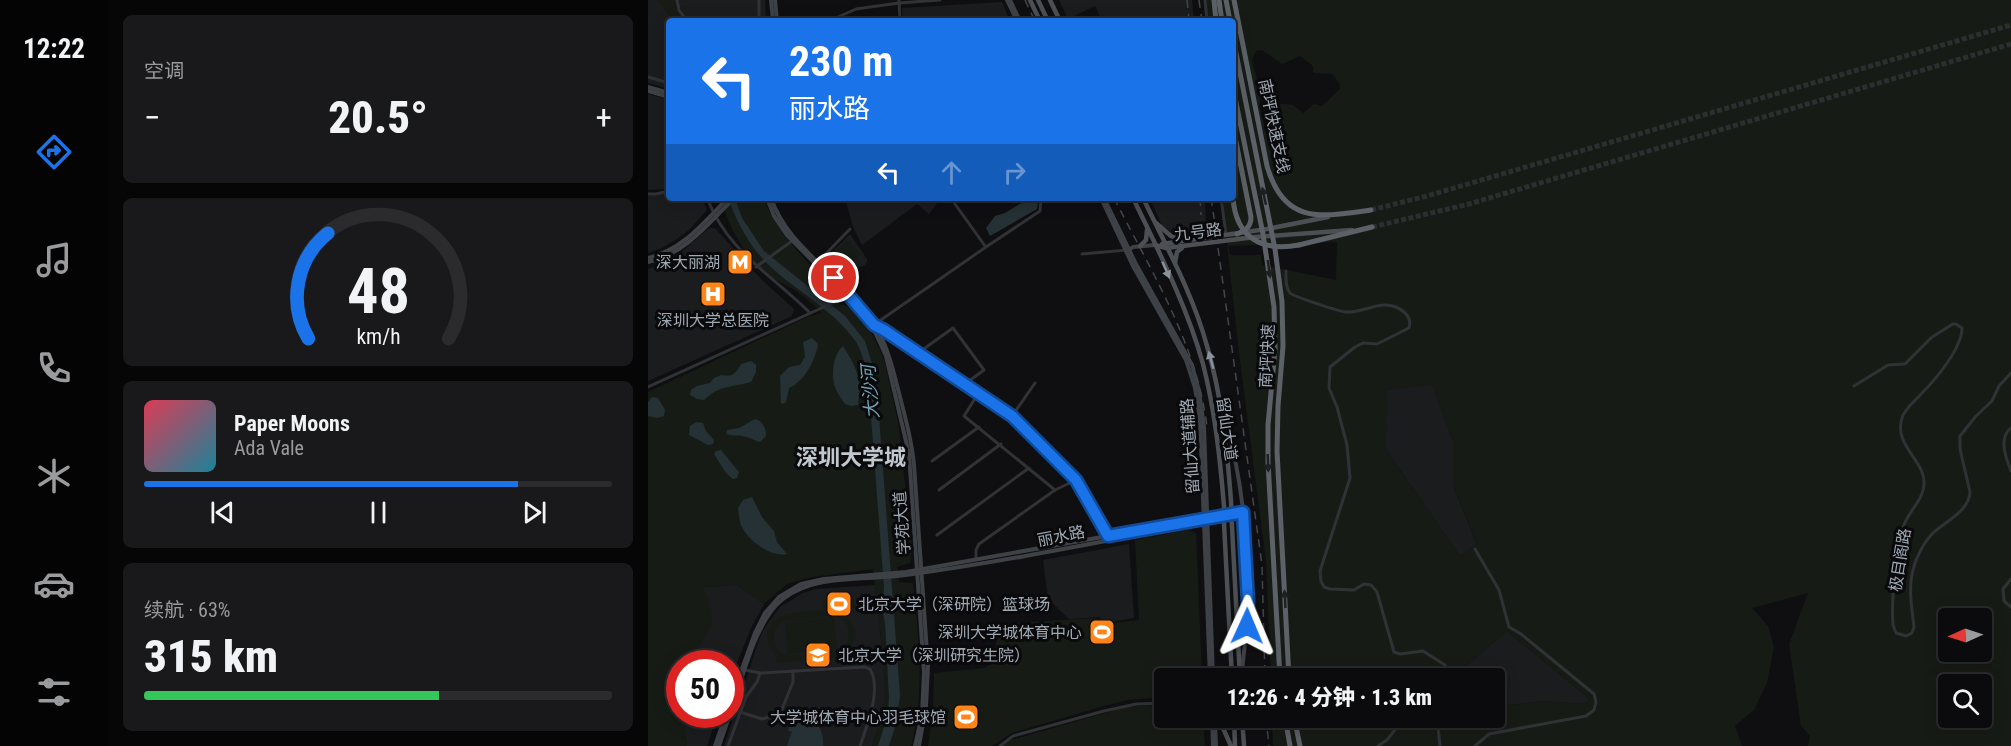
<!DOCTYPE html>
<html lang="zh">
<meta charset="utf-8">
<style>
:root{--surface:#0b0b0d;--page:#19191b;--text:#f1f3f6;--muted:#9a9b9d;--line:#2b2b2e;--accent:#1a73e8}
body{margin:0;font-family:"Roboto Condensed","Noto Sans SC",sans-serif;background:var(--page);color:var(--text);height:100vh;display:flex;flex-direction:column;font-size:22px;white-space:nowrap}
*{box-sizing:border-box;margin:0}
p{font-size:20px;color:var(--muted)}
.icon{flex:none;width:33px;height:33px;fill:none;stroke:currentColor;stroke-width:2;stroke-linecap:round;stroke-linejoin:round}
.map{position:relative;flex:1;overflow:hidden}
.panel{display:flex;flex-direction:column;gap:15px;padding:15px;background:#060607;width:540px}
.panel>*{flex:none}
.top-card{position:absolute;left:18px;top:18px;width:570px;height:183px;border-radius:6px;box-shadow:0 3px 15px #0003,0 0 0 2px var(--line);background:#1a73e8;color:#fff;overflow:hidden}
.needle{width:39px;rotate:267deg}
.buttons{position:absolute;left:1290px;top:608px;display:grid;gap:12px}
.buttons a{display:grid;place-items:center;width:54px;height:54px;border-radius:6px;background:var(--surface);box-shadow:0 3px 15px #0003,0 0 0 2px var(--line);font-size:30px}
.speed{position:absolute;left:18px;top:650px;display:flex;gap:12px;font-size:30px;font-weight:700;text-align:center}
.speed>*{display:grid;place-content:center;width:78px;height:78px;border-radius:50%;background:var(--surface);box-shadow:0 3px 15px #0003,0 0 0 2px var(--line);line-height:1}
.speed .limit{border:9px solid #d22;background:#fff;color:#111}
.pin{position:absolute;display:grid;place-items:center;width:51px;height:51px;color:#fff;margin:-26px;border:3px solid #fff;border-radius:50%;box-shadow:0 2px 6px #0007}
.me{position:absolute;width:66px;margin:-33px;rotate:1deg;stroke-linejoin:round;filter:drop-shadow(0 0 4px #0008)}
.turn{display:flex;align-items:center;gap:21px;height:126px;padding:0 24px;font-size:27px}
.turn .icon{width:78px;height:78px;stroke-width:2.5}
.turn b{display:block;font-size:42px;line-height:51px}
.lanes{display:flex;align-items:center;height:57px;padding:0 24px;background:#0003;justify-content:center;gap:30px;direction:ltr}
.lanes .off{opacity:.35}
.big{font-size:45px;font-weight:800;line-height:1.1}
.panel .tile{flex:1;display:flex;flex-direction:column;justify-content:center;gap:9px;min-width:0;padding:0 21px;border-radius:9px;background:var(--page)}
.panel .dial{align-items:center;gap:0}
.dial svg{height:156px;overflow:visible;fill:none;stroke:var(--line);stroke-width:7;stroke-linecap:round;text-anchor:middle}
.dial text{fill:var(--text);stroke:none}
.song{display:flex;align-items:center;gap:18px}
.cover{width:72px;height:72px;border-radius:9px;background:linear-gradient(135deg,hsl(350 70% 55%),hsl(190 70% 35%))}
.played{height:6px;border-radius:3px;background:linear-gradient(90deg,var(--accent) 80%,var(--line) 80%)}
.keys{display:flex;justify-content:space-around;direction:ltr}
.heat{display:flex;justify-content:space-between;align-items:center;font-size:33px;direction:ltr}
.charge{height:9px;border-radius:4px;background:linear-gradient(90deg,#34c759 63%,var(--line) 0)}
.trip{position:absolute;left:506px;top:668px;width:351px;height:60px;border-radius:6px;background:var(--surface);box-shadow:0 3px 15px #0003,0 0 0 2px var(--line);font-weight:800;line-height:60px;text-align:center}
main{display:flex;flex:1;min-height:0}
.dock{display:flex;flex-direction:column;width:108px;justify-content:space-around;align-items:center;background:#040405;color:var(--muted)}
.dock .icon{width:42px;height:42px}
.dock .selected{color:var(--accent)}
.dock b{font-size:27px;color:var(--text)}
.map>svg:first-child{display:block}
</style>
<main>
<nav class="dock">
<b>12:22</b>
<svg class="icon selected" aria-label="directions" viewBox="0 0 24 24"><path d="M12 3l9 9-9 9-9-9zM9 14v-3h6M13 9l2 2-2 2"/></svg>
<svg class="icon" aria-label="music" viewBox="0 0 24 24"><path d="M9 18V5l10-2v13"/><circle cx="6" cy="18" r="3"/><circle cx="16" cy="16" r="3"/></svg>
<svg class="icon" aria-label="phone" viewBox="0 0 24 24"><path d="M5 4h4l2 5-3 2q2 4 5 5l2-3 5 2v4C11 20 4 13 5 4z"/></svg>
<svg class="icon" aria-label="climate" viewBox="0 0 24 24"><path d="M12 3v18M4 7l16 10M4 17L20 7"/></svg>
<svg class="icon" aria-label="car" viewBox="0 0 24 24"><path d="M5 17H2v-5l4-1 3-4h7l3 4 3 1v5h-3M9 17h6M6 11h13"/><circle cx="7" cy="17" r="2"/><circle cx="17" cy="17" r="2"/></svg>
<svg class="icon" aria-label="filters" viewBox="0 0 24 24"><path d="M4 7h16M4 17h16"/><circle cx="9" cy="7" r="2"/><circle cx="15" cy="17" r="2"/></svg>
</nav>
<section class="panel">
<div class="tile"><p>空调</p>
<div class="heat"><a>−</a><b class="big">20.5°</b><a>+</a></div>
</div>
<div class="tile dial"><svg viewBox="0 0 100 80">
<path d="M14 69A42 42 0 1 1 86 69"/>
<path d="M14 69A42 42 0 0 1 24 15" stroke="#1a73e8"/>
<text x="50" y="56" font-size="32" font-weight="700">48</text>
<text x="50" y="72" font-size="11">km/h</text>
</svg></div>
<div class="tile">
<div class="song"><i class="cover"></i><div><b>Paper Moons</b><p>Ada Vale</p></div></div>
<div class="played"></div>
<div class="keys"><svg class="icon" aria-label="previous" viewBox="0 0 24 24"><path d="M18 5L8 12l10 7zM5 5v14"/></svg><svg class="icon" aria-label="pause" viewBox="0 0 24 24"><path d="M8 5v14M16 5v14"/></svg><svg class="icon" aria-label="next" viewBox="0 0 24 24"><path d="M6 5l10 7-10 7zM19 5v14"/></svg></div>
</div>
<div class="tile"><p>续航 · 63%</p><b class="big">315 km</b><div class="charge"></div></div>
</section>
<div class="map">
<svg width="1363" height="746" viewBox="0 0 1363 746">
<rect width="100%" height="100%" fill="#0f0f11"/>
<g fill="#1b1c1e">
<path d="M 0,0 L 117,0 L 118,21 L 21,21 L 21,89 L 0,83 Z"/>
<path d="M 411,0 L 544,0 L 546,21 L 454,21 L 447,6 L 420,19 Z"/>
<path d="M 354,2 L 362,21 L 255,21 L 254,8 Z"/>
<path d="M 0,94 L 21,100 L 21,189 L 0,190 Z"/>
<path d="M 21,193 L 21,198 L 54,198 L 59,210 L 41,230 L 29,239 L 14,248 L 0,253 L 0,196 Z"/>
<path d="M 197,198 L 293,198 L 281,214 L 269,204 L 214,245 L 205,227 Z"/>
<path d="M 502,198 L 557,198 L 558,230 L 529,234 L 514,226 Z"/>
<path d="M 61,228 L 67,228 L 113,279 L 146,309 L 144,316 L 0,381 L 0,269 L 27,258 Z"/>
<path d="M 202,234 L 219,259 L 219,262 L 216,266 L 194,271 L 190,274 L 176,260 Z"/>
<path d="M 784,384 L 805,441 L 805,486 L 829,544 L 812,556 L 737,448 L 738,390 Z"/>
<path d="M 481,544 L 486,618 L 464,622 L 455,620 L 451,617 L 421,619 L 400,599 L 395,560 Z"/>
<path d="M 89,585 L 116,604 L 103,628 L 83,678 L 82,663 L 32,663 L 31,667 L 35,594 L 54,587 Z"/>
<path d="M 227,585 L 236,667 L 237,698 L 232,723 L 224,746 L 76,746 L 110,643 L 115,630 L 132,607 L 155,593 L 168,589 Z"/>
<path d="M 859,631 L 942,699 L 937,704 L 894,701 L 846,707 L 846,678 L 823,678 L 820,664 Z"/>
<path d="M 34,714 L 70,714 L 59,746 L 39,746 Z"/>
</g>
<g fill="#161c15" fill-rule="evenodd">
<path d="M 9,0 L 26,0 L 32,6 L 41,21 L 26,21 Z"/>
<path d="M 557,0 L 1363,0 L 1363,746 L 1160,746 L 1162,736 L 1153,726 L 1141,644 L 1160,593 L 1104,608 L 1120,626 L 1126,647 L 1119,683 L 1106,710 L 1087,726 L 1094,746 L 625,746 L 624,717 L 846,717 L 846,707 L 894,701 L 937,704 L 942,699 L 859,631 L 820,664 L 823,678 L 623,678 L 618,561 L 591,353 L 574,198 L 585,198 L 585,21 L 560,21 ZM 614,50 L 634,64 L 652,56 L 665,66 L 665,73 L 684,74 L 691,83 L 692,89 L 674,106 L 666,104 L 655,113 L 645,105 L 627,103 L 619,113 L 632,155 L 626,163 L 611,106 L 615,86 L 610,83 L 604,60 L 608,51 ZM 689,242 L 688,280 L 614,265 L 613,255 L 582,255 L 580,246 ZM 784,385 L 805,441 L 805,486 L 829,543 L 812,556 L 737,448 L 739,390 ZM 1300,618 L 1334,618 L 1334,651 L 1300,651 ZM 1300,684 L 1334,684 L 1334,717 L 1300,717 Z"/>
<path d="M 73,198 L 116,198 C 128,234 161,263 186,290 L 188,293 L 183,297 L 192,304 L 203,307 L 224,334 L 236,359 L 250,421 L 264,548 L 262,563 L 249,567 L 251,582 L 265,583 C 271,638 277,692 263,746 L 224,746 L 232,723 L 237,698 L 236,667 L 225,569 L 164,577 L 139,584 L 116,604 L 89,585 L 55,587 C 60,598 66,613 63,626 C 61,633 54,641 51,648 L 56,657 L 63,663 L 32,663 L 32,714 L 34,714 L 39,746 L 0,746 L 0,392 L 162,316 L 174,313 C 165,304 153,294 142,287 C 135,283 127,280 121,276 C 97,257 80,227 73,198 Z"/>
<path d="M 199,240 L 213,254 L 202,265 L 188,252 Z"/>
<path d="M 540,530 L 548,533 L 554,678 L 516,678 L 516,697 L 479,700 L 463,704 L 364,733 L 344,746 L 280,746 L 285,711 L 286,673 L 337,668 L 344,663 L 349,640 L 364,623 L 447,618 L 457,624 L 491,620 L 487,540 Z"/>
<path d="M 206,598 L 207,608 L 183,609 C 198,612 212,625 205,642 C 203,648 200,649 201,656 L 129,663 C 129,654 122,650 120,642 C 114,609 157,612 177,610 L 175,609 L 175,600 ZM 184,616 C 192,617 199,621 200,630 C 205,652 179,652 164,654 C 155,654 144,657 136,654 C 121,647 124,628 136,621 Z"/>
<path d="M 186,617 L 189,649 L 140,654 L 137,622 Z"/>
<path d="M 510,705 L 516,706 L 516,717 L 555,717 L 557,746 L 355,746 L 360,741 L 478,707 Z"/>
</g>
<g fill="#253135">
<path d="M 80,198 L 87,198 L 94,218 L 116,251 L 197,316 L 217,341 L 228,376 L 252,695 L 248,724 L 241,746 L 230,746 L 240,714 L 241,698 L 237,623 L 234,609 L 236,587 L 220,377 C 217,366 214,351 208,342 C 182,304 137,287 108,251 C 96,235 87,217 80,198 Z"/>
<path d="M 387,198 L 388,201 L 390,202 L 389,209 L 342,236 L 338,228 L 347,216 L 357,213 L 380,199 Z"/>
<path d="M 164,338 L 170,344 C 168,359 156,382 141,388 L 138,402 L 135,404 L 133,403 L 132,376 L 141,367 L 152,365 L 157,357 L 155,342 Z"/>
<path d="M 195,346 C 209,368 214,379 210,405 L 203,406 L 197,404 C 194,399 189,393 187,387 C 183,375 185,354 195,346 Z"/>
<path d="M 103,361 L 108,365 L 108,372 L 103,382 C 83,388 73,384 56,400 L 49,399 L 42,395 L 43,390 L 49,386 L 62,383 L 66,378 L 73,375 C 84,377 88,374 93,364 Z"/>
<path d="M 4,397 L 10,398 L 17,410 L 16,416 L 9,418 L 0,416 L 0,402 Z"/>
<path d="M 107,419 C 115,421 118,428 118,436 L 112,442 C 107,441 103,438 98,437 C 91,434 85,437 78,434 L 79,430 L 91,428 Z"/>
<path d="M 48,422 L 55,423 L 58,431 L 66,440 L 65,444 L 60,445 L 41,435 L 42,426 Z"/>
<path d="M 73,450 L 91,472 L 89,478 L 85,479 L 78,473 L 66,454 L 68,451 Z"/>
<path d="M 104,497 L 114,517 L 126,531 L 129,542 L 139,554 C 123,558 101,541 94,527 C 91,521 91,514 90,508 L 95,500 Z"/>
<path d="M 144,717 C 164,714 177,727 175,746 L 139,746 L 144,731 L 140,731 Z"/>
</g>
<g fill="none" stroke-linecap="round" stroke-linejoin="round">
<g stroke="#2c2e31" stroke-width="5" stroke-dasharray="5 2.5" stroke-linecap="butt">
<path d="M 723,210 L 779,196 L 1363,25"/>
<path d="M 724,227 L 821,204 L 1363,44"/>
</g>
<g stroke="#303236" stroke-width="3">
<path d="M 29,0 L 31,10 L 39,21"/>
<path d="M 111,0 L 111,21"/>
<path d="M 251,0 L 252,21"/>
<path d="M 557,0 L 559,21"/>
<path d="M 181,21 L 208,9 L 251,3 L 292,0"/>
<path d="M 0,77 L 21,83"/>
<path d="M 0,194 L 8,194 L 21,191"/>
<path d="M 59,198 C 80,252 123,274 162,313"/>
<path d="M 305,198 L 307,204 L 337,246"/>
<path d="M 573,198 L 578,235"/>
<path d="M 434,254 L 479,250"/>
<path d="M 169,263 L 202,229"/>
<path d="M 108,267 L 144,241"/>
<path d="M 638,271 C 638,278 637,287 642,293 C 644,296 693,312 698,312 C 719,313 736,296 756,312 C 761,316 763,321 761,328 L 729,344 L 715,343 L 707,347 L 682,367 L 681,388 L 689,407 L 699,445 L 702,478 L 672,571 L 673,581 L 676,587 L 682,589 L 706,590 L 716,584 L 723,585 L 729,592 L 746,652 L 752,654 L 775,651 L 797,665 L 800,678"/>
<path d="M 227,324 L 338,247 L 392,211 L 393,198"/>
<path d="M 270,353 L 305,328 L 336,370 L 317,384"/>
<path d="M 1206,386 L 1240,365 L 1257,364 L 1284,337 L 1305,324 L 1308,324 L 1314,328 C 1314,348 1288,379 1274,393 C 1268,400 1257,408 1254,418 C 1245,446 1278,460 1276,485 C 1275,500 1261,511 1256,525 C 1248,550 1243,599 1245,625 L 1248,633 L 1258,636 L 1264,633 L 1266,627 C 1264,609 1260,588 1265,570 C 1268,557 1276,542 1285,533 C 1298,521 1321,511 1322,492 L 1312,449 L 1312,436 L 1328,416 L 1344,401 L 1351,386 L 1363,373"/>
<path d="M 0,387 L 200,296"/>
<path d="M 330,394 L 316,416 L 407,490"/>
<path d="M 364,416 L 387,383"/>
<path d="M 1363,428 C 1350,438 1358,458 1363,471"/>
<path d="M 284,461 L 331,427"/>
<path d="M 291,490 L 353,444"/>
<path d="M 289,535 L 381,468"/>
<path d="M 328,560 L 328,550 L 331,544 L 407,490 L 428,480"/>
<path d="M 1363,579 L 1355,589 L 1356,601 L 1363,607"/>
<path d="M 97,670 L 112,673 L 216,667 L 222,669 C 234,690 219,725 212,746"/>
<path d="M 92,712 L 114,719 L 132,714 L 145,682 L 145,671"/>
<path d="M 789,717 L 792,746"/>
<path d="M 80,746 L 98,697 L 109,682 L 112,673"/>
<path d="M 352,746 L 365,736 L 456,711 L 488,704 L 516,703"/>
<path d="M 730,746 L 739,740 L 757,717"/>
<path d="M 827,746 L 841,734 L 938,716 L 946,710 L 948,702 L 946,694 L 873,634 L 861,627 L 851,590 L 827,549"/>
</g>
<g stroke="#3e4146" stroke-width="4">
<path d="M 123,0 L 125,21"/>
<path d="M 127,0 L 129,21"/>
<path d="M 359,0 L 369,21"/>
<path d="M 362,0 L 372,21"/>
<path d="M 0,87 L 21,93"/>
<path d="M 0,91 L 21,97"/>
<path d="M 119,198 L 126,216 L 139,235 L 198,295 L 227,332 L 238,356 L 261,454 L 276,672 L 274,715 L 267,746"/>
<path d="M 123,198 C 136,236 167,258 194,286 C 208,301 223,318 233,337 C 242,354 246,374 251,393 C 257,417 264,440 266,465 L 280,667 L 278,706 L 271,746"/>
<path d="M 453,198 L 485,266 L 538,360 L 547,388 L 552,419 L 562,678"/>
<path d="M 456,198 L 488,264 L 544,365 L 551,391 L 556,427 L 565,678"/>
<path d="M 481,250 L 485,247 L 507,245"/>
<path d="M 0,258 C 35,250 56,222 80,198"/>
<path d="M 0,262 C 37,254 60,224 86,198"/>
<path d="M 227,325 L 236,330 L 364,416 L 428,480 L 460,536"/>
<path d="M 574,405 C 593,472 602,545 599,615 C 599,635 595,654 594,674"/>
<path d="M 82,702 L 107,633 L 117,613 L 131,597 L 153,584 L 176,579 L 258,572 L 594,512"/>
<path d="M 82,714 C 94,681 107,620 135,599 C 168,573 219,581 258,575 C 369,560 480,536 590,516 L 595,512"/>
<path d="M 564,717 L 565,746"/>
<path d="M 567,717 L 568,746"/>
<path d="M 67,746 L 78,714"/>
<path d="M 71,746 L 82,714"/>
</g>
<g stroke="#4c5055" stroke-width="4.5">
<path d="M 382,0 L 392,21"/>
<path d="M 390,0 L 400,21"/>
<path d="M 402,0 L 412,21"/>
<path d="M 485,198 C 511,252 539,306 555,364 C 567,411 572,458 576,506"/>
<path d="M 495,198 C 518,246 545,294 559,346 C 574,397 579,448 583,501"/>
<path d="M 508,223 L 523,236 L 533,239"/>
<path d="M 514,244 L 619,229 L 680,217"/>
<path d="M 507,245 L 518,248 L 607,237 L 704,230"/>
<path d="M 492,246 L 498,240 L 499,230"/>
<path d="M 527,263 L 529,252 L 534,248"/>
<path d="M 576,523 L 584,678"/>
<path d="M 584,527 L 592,678"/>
<path d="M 570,717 L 583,746"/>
<path d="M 586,717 L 587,746"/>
<path d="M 594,717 L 596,746"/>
</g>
<g stroke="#5b6167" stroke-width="5">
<path d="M 566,0 L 568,21"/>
<path d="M 571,0 L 574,21"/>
<path d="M 578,0 L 582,21"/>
<path d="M 586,0 L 619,166 C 636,225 672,217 723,210"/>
<path d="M 585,127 L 603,217 C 603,227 598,230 589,234"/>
<path d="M 651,245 L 724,227"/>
<path d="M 637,717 L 642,746"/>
<path d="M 646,717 L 652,746"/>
</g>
<g stroke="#43464b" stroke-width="1.5" stroke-dasharray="8 6" stroke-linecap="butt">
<path d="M 377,0 L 387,21"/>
<path d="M 539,0 L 541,21"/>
<path d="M 551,0 L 554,21"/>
<path d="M 466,198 C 503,271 549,344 559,427"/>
<path d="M 552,198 L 553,215"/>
<path d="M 563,198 L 568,231"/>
<path d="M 570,248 L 614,565 L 617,678"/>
<path d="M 618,717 L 621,746"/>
</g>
<g stroke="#4c5055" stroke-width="4.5">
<path d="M 583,501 L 584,527"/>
<path d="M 576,506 L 576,523"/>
</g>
<g stroke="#5b6167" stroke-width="5">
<path d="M 586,43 L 627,249 L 634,302 L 635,346 L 630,406 L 629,451 L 641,678"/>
<path d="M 585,88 L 615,234 L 626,307 L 627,349 L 620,425 L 620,462 L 632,678"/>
<path d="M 585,198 C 588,238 614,252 651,245"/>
</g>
</g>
<defs><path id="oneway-solid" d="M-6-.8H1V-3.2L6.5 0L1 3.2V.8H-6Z" transform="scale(1.5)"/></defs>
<g fill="#1e2023">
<use href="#oneway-solid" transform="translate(616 196) rotate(-102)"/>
<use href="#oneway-solid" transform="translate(621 269) rotate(82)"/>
<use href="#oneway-solid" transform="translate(620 463) rotate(88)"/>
<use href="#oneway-solid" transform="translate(637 599) rotate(-93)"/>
</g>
<g fill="#8a939c">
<use href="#oneway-solid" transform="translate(518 270) rotate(66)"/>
<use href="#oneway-solid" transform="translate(563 360) rotate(-105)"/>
</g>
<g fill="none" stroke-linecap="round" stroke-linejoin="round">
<g stroke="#114b97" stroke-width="15">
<path id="route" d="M 186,278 L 226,325 L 236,330 L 364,416 L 428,480 L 460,536 L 595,512 L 600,602 L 599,626"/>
</g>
<use href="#route" stroke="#1a73e8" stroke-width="10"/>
</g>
<defs>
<g id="metro-square" transform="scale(1.35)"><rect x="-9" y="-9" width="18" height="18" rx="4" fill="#ff8519" stroke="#0a0a0c"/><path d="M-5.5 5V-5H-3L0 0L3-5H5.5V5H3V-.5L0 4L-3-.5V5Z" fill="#fff"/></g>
<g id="hospital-square" transform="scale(1.35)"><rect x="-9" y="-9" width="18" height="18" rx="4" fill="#ff8519" stroke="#0a0a0c"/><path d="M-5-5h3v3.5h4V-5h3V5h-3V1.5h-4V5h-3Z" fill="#fff"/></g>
<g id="stadium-square" transform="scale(1.35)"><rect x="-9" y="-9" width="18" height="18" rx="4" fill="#ff8519" stroke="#0a0a0c"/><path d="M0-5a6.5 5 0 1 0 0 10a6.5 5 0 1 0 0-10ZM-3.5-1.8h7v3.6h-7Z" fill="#fff"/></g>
<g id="university-square" transform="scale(1.35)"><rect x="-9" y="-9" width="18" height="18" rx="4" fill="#ff8519" stroke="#0a0a0c"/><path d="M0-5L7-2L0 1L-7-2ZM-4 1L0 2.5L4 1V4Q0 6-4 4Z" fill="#fff"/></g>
</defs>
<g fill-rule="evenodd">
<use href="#metro-square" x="92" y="262"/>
<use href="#hospital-square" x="65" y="294"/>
<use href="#stadium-square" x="191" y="604"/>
<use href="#stadium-square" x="454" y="632"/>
<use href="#university-square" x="170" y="655"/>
<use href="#stadium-square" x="318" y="717"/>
</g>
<g text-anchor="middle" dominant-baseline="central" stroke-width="6" stroke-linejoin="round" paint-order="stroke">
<g font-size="16" fill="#9fa9b3" stroke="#0a0a0c">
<text transform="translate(626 126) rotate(78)">南坪快速支线</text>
<text transform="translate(550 232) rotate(-7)">九号路</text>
<text transform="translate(619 356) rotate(-87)">南坪快速</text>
<text transform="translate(579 429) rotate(82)">留仙大道</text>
<text transform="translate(542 446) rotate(-94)">留仙大道辅路</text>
<text transform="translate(254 523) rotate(-94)">学苑大道</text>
<text transform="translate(413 536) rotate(-11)">丽水路</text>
<text transform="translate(1252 560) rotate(-81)">极目阁路</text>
</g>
<g font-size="16" fill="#9fa9b3" stroke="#0a0a0c" text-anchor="end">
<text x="72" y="262">深大丽湖</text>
<text x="65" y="320" text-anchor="middle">深圳大学总医院</text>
<text x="210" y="604" text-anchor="start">北京大学（深研院）篮球场</text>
<text x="434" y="632">深圳大学城体育中心</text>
<text x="190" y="655" text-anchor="start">北京大学（深圳研究生院）</text>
<text x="298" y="717">大学城体育中心羽毛球馆</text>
</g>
<g font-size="18" font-style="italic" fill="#71a1b2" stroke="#0a0a0c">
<text transform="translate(222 392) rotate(-95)">大沙河</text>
</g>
<g font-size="22" font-weight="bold" fill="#c0c7cf" stroke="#0a0a0c">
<text x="203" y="457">深圳大学城</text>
</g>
</g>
</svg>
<div class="buttons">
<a><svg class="needle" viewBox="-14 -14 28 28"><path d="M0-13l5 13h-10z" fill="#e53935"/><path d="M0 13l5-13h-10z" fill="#9a9b9d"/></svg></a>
<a><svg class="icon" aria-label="search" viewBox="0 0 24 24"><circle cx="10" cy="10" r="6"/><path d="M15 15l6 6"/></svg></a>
</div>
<div class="speed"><div class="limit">50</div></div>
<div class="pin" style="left:186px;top:278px;background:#d93025"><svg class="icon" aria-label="arrive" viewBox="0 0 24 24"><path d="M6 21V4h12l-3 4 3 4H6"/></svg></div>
<svg class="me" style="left:599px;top:626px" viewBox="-20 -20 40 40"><path d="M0-17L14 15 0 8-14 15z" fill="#1a73e8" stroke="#fff" stroke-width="4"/></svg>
<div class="trip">12:26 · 4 分钟 · 1.3 km</div>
<div class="top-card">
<div class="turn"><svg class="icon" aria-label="left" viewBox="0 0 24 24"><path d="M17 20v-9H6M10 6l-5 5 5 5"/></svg><div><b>230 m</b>丽水路</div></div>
<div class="lanes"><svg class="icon" aria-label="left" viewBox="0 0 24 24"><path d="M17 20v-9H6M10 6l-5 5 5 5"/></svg><svg class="icon off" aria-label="ahead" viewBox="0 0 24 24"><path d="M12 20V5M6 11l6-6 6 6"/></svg><svg class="icon off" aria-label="right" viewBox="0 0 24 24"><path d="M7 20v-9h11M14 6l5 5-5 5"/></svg></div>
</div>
</div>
</main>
